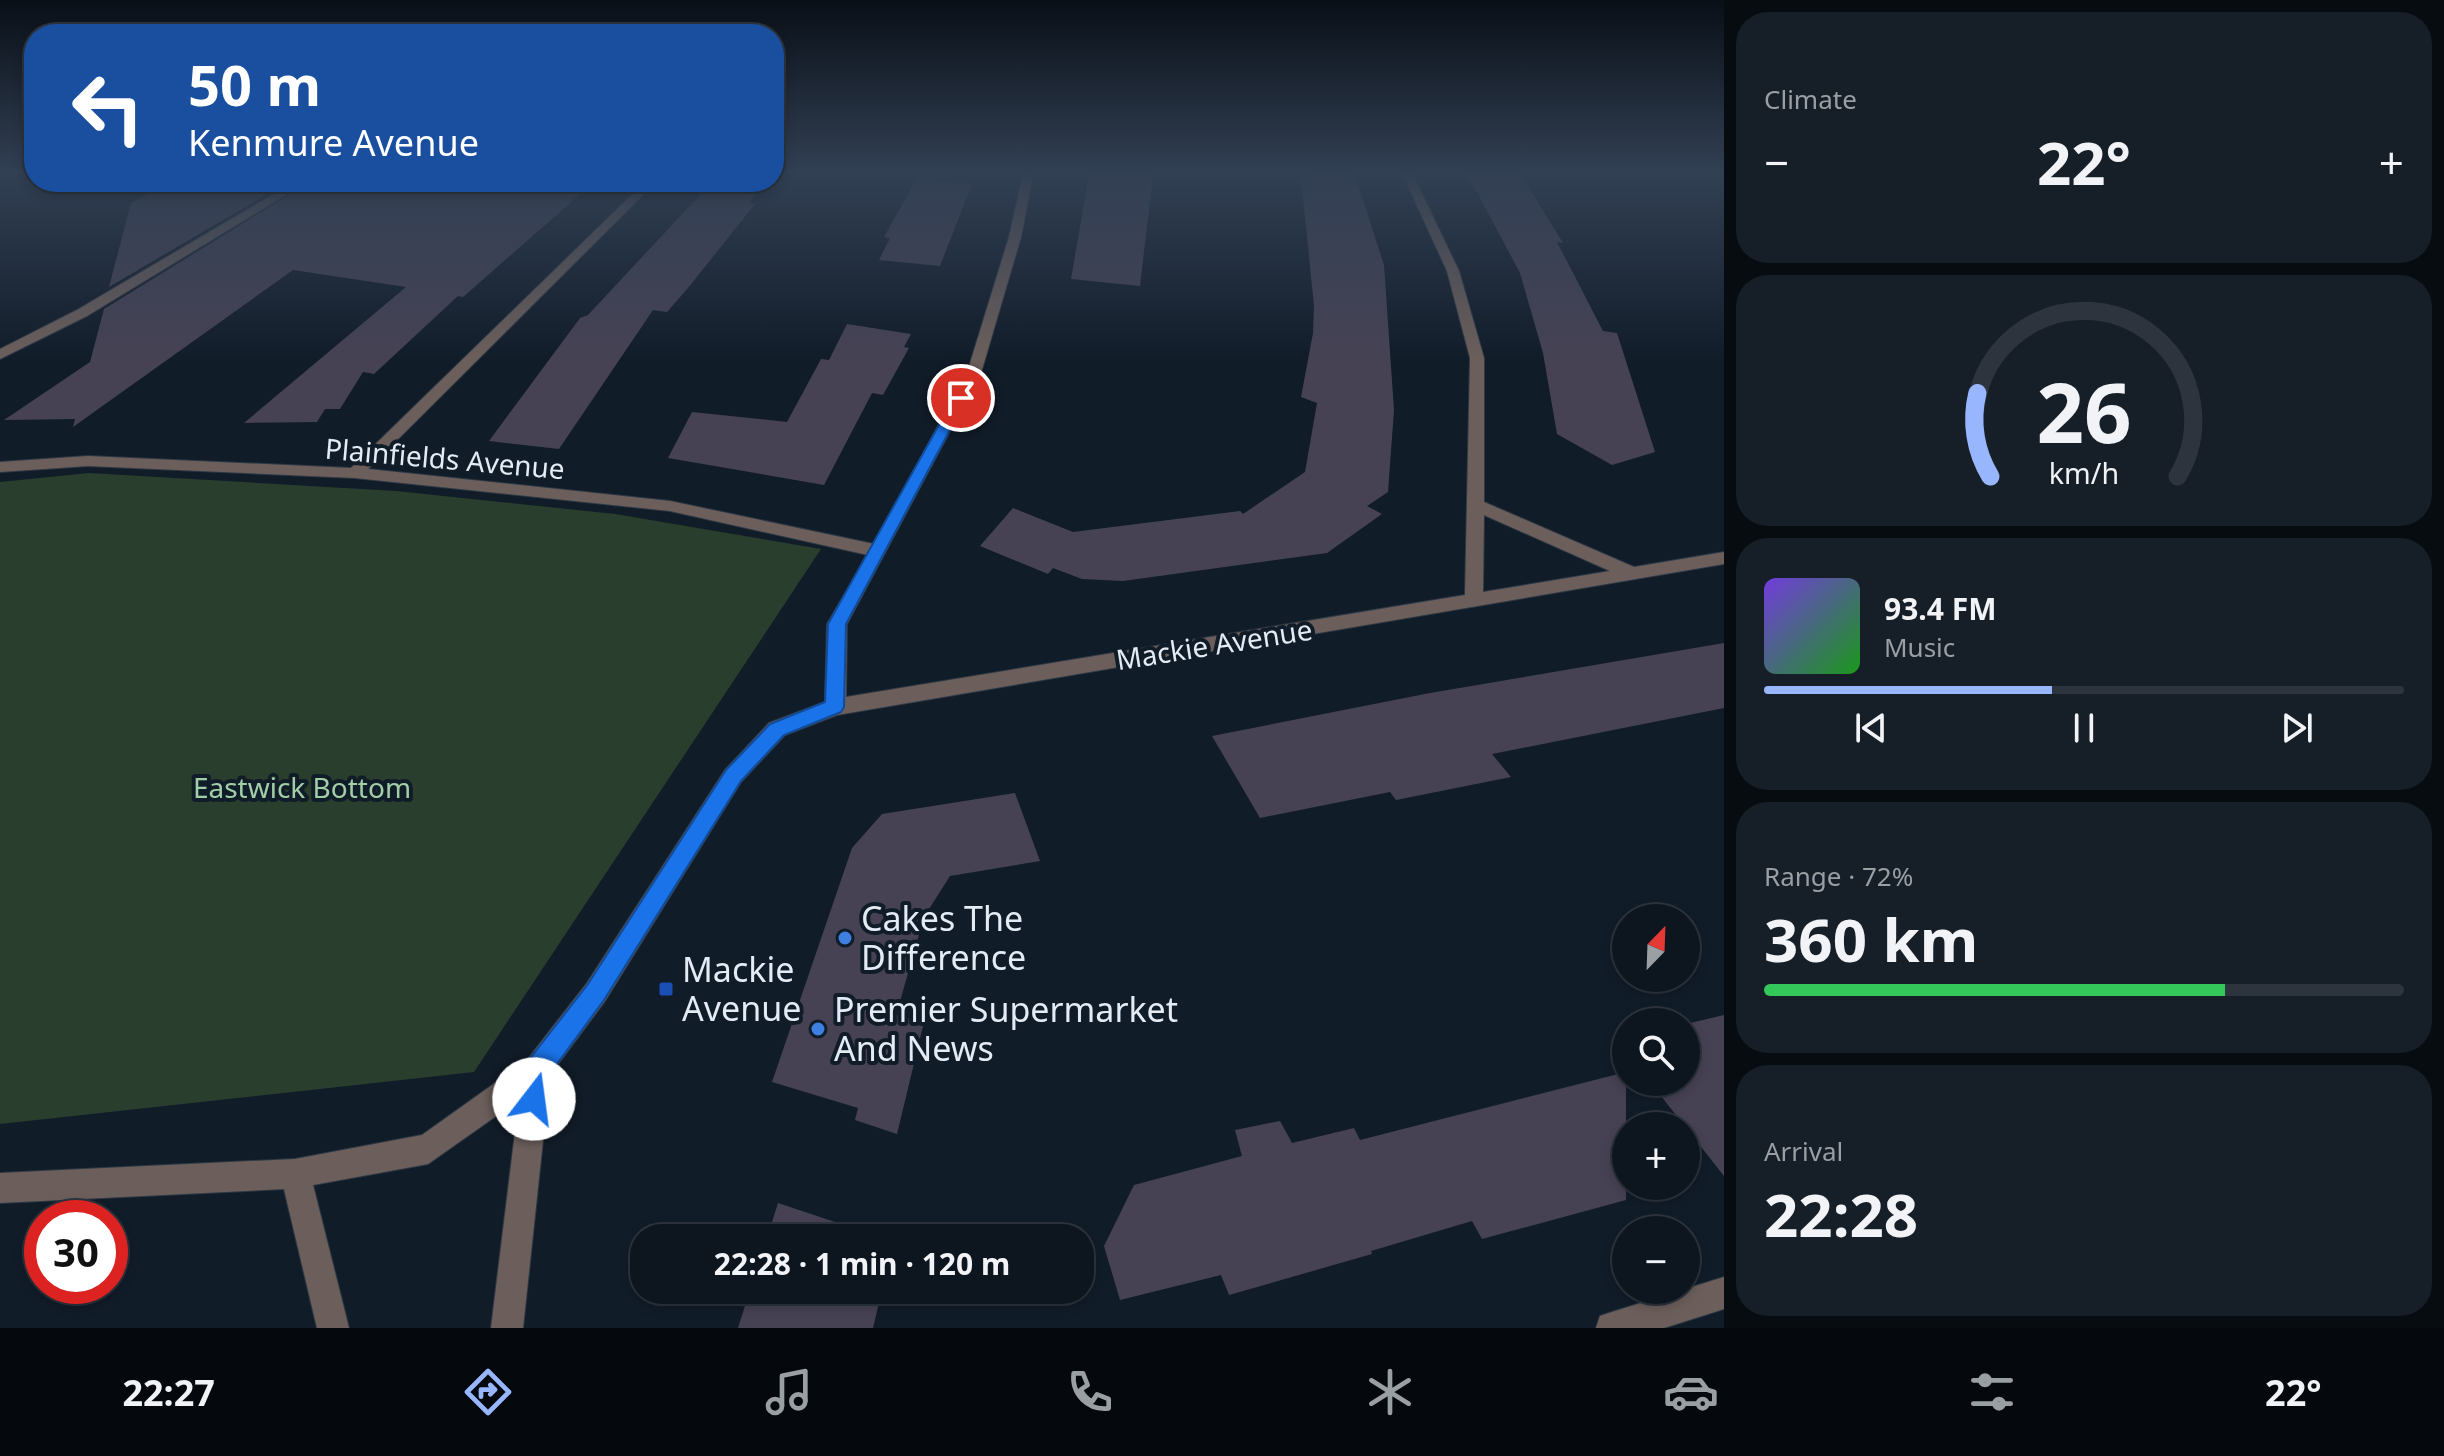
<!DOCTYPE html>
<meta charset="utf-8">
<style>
:root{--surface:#0d151f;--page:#161e28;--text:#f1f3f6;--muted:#9a9fa4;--line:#2d343d;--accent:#98b6fd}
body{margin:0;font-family:"Noto Sans",sans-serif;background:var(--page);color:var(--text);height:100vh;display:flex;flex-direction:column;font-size:30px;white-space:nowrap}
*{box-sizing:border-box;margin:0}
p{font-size:26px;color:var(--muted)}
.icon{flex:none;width:44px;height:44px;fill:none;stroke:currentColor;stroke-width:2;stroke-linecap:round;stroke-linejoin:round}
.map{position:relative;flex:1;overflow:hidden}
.side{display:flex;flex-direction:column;gap:12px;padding:12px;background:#070c11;width:720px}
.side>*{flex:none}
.banner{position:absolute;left:24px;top:24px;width:760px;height:168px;border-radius:32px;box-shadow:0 4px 12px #0003,0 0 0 2px var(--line);background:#1a4fa0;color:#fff;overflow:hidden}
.needle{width:52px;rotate:23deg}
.buttons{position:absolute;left:1612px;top:904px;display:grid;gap:16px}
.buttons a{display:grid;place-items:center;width:88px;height:88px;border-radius:50%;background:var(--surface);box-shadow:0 4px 12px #0003,0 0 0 2px var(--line);font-size:40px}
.speed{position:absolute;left:24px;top:1200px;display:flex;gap:16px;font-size:40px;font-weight:700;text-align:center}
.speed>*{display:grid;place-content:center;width:104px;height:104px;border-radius:50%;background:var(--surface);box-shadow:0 4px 12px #0003,0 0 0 2px var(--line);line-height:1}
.speed .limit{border:12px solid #d22;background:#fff;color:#111}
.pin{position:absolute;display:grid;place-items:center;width:68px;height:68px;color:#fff;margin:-34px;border:4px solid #fff;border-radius:50%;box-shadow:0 2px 8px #0007}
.me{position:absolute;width:88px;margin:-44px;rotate:15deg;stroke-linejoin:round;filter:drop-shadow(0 0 6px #0008)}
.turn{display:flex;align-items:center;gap:28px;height:168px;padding:0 32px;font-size:36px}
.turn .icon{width:104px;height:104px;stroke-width:2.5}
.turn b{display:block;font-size:56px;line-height:68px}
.big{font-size:60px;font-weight:700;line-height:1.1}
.side .widget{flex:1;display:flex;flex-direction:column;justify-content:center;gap:12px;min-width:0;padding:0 28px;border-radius:32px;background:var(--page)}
.side .dial{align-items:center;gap:0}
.dial svg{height:208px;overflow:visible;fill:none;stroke:var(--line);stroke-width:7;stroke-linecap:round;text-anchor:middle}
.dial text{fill:var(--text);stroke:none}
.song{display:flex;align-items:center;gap:24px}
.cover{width:96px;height:96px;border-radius:12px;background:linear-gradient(135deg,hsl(260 70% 55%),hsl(120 70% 35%))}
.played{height:8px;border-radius:4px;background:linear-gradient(90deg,var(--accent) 45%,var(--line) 45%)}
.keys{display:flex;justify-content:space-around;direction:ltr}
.heat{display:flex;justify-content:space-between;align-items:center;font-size:44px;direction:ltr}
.charge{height:12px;border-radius:6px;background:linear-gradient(90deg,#34c759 72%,var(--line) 0)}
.trip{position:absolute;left:630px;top:1224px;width:464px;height:80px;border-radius:32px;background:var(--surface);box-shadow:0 4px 12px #0003,0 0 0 2px var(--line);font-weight:700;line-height:80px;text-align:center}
.tabs{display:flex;height:128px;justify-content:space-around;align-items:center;background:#05080c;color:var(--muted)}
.tabs .icon{width:56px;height:56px}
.tabs .active{color:var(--accent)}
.tabs b{font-size:36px;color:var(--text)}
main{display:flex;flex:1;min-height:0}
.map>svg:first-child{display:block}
</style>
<main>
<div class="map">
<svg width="1724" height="1328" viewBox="0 0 1724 1328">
<rect width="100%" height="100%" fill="#111c29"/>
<path fill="#2a3e2d" d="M 89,473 L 396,491 L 615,514 L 821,549 L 474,1072 L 0,1124 L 0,482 Z"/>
<g fill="#464254">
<path d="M 1089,175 L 1153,175 L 1140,286 L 1071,279 Z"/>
<path d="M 1313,175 L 1355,175 L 1384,265 L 1394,410 L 1388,492 L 1367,506 L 1382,514 L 1327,553 L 1123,581 L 1082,579 L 1053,568 L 1048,574 L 980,546 L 1013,508 L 1073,532 L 1240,511 L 1243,514 L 1305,472 L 1317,403 L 1301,397 L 1313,333 L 1314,306 L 1301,178 L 1314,179 Z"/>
<path d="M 1464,175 L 1521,175 L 1563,243 L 1557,242 L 1603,331 L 1617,333 L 1655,452 L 1612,465 L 1557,434 L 1543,353 L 1520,273 L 1478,194 Z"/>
<path d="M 916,180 L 972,184 L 940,266 L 879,260 L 890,238 L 884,237 Z"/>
<path d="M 169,182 L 288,182 L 109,287 L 131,203 Z"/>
<path d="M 310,182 L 594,182 L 463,297 L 458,296 L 374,374 L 363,372 L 340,409 L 325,409 L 317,422 L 244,423 L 406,287 L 293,270 L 73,427 L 75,419 L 4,420 L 90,362 L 104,309 Z"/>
<path d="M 712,182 L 764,182 L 749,203 L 755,204 L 688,288 L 667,312 L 653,310 L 559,449 L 489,441 L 580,318 L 588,315 Z"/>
<path d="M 847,324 L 911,334 L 904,347 L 909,348 L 883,395 L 872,393 L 824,485 L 668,458 L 692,412 L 787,422 L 821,359 L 829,360 Z"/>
<path d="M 1724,643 L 1724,708 L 1492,754 L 1511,777 L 1396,800 L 1390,792 L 1260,818 L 1212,736 L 1430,693 Z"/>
<path d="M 1015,793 L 1040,861 L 950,876 L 924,917 L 899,1005 L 893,1014 L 924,1022 L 897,1134 L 855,1120 L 858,1108 L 772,1082 L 852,848 L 882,814 Z"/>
<path d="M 1724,1015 L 1724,1176 L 1650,1082 L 1686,1082 L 1686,1024 Z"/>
<path d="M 1626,1072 L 1626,1200 L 1482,1239 L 1472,1221 L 1371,1251 L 1372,1254 L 1229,1295 L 1221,1275 L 1120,1300 L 1104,1246 L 1134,1185 L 1242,1156 L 1235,1130 L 1280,1121 L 1292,1143 L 1354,1128 L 1360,1140 Z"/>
<path d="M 778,1203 L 883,1238 L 767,1238 Z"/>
<path d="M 750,1290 L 882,1290 L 873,1328 L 738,1328 Z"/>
</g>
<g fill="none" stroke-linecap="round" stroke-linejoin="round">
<g stroke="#2e3945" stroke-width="2">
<g id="minor">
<path d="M 1023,175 L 1033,175 L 1021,237 L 981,373 L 847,624 L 846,697 L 1465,595 L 1470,358 L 1447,271 L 1403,175 L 1413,175 L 1459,271 L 1484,358 L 1484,502 L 1634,567 L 1724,552 L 1724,564 L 837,715 L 785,735 L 741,782 L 605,1001 L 550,1075 L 523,1328 L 491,1328 L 519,1100 L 428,1164 L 313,1185 L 349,1328 L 317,1328 L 284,1189 L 0,1203 L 0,1173 L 295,1159 L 422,1135 L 527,1060 L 587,983 L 725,770 L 769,723 L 825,702 L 827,624 L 868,555 L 670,511 L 355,478 L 88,466 L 0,472 L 0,462 L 88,456 L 351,468 L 645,182 L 656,182 L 368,469 L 670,501 L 874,544 L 967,373 L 1009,237 ZM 1484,515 L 1610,571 L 1483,592 Z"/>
<path d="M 294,182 L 307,182 L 87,316 L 0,359 L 0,349 L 77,310 Z"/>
<path d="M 1724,1277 L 1724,1309 L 1664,1328 L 1596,1328 L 1600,1316 L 1612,1312 Z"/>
</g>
</g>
<use href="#minor" fill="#6c5f5b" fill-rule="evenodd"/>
</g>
<linearGradient id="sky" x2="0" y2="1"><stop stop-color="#090f17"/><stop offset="0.48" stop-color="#324054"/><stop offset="1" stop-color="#324054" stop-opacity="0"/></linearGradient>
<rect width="1724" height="361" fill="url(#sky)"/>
<path fill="#1a73e8" stroke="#114b97" stroke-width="2" d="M 961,394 L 967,398 L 846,624 L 844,707 L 841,712 L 784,735 L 741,781 L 604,1000 L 549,1075 L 543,1108 L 534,1112 L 524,1108 L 521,1099 L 528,1061 L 588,984 L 726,770 L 770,724 L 825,702 L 828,624 L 954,398 Z"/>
<g fill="#3f7fe0" stroke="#111c29" stroke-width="3">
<circle cx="845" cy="938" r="8"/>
<circle cx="818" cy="1029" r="8"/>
</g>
<rect fill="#1a4fb4" stroke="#111c29" stroke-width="3" x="658" y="981" width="16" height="16" rx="4"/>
<g text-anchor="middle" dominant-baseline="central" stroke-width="8" stroke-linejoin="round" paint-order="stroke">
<g font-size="28" fill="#e3ebf4" stroke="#111c29">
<text transform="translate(445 458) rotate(5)">Plainfields Avenue</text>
<text transform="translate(1214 644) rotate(-9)">Mackie Avenue</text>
</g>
<g font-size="28" fill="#a2cea7" stroke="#111c29">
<text x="302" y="787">Eastwick Bottom</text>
</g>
<g font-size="34" fill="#e3ebf4" stroke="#111c29" text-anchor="start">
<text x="861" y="918">Cakes The<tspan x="861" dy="39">Difference</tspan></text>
<text x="682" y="969">Mackie<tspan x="682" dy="39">Avenue</tspan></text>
<text x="834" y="1009">Premier Supermarket<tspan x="834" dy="39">And News</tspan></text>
</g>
</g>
</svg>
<div class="buttons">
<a><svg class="needle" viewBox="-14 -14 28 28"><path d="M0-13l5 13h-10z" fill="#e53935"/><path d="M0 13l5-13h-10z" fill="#9a9fa4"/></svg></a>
<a><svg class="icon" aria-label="search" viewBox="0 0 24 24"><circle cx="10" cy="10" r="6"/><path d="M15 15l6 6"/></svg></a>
<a>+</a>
<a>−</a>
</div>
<div class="speed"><div class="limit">30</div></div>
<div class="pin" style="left:961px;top:398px;background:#d93025"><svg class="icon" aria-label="arrive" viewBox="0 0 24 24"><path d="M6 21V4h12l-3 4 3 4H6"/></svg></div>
<svg class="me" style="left:534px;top:1099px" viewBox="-20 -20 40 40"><circle r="19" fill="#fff"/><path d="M0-13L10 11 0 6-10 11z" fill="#1a73e8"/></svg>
<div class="trip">22:28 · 1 min · 120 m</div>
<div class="banner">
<div class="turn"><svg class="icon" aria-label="left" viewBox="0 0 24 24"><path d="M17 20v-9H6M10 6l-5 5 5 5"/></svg><div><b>50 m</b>Kenmure Avenue</div></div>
</div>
</div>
<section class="side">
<div class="widget"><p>Climate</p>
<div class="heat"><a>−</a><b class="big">22°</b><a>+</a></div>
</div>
<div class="widget dial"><svg viewBox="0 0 100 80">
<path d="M14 69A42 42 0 1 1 86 69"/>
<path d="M14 69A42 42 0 0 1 9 37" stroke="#98b6fd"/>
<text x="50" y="56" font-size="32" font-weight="700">26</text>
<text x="50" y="72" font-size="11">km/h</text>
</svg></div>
<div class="widget">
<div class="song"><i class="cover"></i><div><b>93.4 FM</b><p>Music</p></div></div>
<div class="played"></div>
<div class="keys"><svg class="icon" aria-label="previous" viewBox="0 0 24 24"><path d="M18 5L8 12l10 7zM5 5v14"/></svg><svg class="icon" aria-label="pause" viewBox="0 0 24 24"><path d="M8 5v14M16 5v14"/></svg><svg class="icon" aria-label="next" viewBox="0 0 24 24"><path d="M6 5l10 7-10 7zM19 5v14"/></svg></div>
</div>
<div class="widget"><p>Range · 72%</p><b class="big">360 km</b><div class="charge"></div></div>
<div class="widget"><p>Arrival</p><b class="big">22:28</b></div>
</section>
</main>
<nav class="tabs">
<b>22:27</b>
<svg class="icon active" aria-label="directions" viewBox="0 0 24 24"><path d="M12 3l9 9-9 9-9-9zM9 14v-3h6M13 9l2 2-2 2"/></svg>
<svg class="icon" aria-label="music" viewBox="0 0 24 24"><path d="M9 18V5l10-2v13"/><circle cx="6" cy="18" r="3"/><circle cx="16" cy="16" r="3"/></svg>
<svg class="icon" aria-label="phone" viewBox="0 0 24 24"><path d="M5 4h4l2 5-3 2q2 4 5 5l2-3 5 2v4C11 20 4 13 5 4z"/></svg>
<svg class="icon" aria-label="climate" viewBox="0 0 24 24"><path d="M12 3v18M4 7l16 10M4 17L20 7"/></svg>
<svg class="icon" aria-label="car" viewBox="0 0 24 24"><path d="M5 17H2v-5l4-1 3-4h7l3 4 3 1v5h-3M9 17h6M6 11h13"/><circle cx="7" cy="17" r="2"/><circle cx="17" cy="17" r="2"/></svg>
<svg class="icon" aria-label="filters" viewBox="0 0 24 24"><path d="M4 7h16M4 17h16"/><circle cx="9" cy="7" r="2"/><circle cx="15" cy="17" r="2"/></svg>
<b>22°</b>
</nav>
